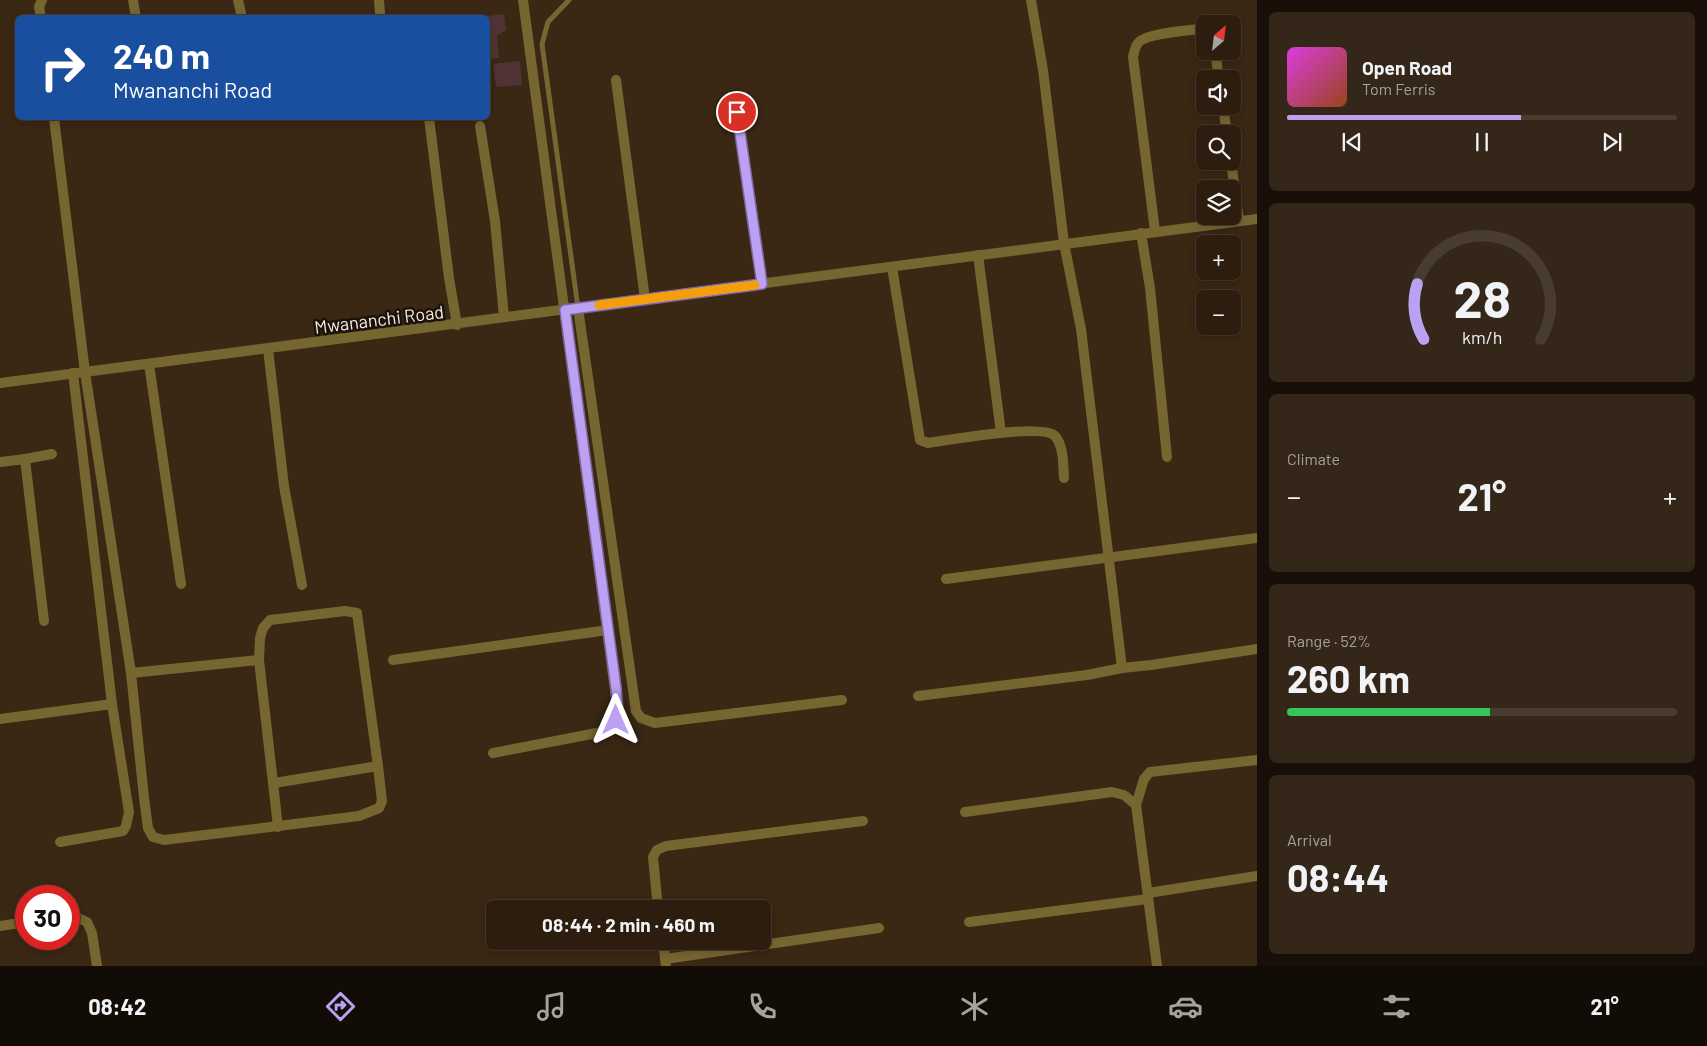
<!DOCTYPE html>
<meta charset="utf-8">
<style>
:root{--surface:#2c1d0f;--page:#342618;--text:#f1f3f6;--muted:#a6a29e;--line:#483b2f;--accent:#bca0f2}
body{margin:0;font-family:Barlow,sans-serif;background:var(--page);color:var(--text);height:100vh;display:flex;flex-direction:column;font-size:19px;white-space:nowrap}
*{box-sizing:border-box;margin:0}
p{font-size:16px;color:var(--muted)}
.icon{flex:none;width:28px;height:28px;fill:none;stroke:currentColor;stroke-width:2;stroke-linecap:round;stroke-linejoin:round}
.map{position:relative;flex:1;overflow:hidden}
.panel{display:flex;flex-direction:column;gap:12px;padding:12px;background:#181008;width:450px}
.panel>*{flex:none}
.top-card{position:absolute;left:15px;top:15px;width:475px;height:105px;border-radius:8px;box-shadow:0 2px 8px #0003,0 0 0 1px var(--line);background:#1a4fa0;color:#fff;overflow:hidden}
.needle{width:32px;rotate:28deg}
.fabs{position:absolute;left:1196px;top:15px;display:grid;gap:10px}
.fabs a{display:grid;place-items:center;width:45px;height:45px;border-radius:8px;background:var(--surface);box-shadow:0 2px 8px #0003,0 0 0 1px var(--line);font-size:25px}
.speed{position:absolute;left:15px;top:885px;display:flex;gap:10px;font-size:25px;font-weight:700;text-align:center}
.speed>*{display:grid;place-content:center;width:65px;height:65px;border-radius:50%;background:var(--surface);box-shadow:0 2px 8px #0003,0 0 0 1px var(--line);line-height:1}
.speed .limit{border:8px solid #d22;background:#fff;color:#111}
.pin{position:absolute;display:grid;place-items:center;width:42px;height:42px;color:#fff;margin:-21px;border:2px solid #fff;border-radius:50%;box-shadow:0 1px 5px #0007}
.me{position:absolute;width:55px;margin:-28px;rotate:0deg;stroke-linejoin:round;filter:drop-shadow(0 0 4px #0008)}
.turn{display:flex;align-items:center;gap:18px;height:105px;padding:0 15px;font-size:22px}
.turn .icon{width:65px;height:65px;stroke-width:2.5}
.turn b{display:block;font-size:35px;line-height:42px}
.big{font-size:38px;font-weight:700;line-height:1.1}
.panel .card{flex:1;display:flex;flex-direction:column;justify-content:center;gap:8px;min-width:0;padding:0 18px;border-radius:8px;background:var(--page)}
.panel .dial{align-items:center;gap:0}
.dial svg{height:130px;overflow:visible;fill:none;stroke:var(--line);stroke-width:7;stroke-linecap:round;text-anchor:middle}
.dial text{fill:var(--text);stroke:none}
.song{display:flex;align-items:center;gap:15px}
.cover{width:60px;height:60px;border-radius:8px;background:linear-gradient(135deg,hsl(300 70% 55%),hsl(20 70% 35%))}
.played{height:5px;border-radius:2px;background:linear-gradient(90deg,var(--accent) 60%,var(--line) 60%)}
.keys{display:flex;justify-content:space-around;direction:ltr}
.heat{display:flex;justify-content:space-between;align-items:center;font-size:28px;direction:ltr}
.charge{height:8px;border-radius:4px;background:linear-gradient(90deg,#34c759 52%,var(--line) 0)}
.trip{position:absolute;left:486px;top:900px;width:285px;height:50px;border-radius:8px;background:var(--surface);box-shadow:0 2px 8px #0003,0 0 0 1px var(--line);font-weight:700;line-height:50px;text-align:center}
.tabs{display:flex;height:80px;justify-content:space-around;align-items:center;background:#120c06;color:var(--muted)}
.tabs .icon{width:35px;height:35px}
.tabs .active{color:var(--accent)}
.tabs b{font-size:22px;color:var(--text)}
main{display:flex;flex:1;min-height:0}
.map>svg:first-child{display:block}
</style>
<main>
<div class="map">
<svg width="1257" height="966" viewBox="0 0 1257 966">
<rect width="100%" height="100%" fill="#3a2714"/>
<g fill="#503333">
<path d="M 504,14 L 506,30 L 497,35 L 499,58 L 488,59 L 488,16 Z"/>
<path d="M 520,61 L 522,85 L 496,87 L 493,64 Z"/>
</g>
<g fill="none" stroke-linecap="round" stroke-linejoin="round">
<path stroke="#766630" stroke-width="5" d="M 569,0 L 548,22 L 542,44 L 578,308"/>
<g stroke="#766630" stroke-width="10">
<path d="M 133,0 L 136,18"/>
<path d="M 238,0 L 242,18"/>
<path d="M 379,0 L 380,13"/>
<path d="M 1031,0 L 1043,70 L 1064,243 L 1081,329 L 1122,668 L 1151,665 L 1257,649"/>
<path d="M 41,18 L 39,7 L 42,0"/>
<path d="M 1215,51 L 1219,79"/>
<path d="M 616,80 L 645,299"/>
<path d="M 1223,106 L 1227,134"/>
<path d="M 737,112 L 762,284"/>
<path d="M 54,118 L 85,372 L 131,673 L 144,798 L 148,828 L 153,837 L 164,840 L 359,816 L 379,808 L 382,801 L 378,766 L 357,613 L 345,611 L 270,620 L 263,628 L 260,638 L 259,660 L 278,827"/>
<path d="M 429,118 L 449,278 L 457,325"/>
<path d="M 480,126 L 495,221 L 504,317"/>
<path d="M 1231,161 L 1239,221"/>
<path d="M 1155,231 L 1133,57 C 1134,52 1135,47 1138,43 C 1146,33 1186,31 1199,29 L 1205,30"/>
<path d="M 1141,233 L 1150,288 L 1167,457"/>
<path d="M 978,255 L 1001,433"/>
<path d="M 892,267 L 920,440 L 928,443 C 949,440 1043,423 1055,436 C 1064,446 1063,465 1064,478"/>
<path d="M 578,308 L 636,711 L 641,718 L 655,723 L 842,700"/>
<path d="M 268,349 L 284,486 L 302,585"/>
<path d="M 149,364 L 181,584"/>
<path d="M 0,383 L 1257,219"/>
<path d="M 25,459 L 52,454"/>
<path d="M 0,462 L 25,459 L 44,621"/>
<path d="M 946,579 L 1257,538"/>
<path d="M 393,660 L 608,630"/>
<path d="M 131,673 L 259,660"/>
<path d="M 918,696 L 1087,675 L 1122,668"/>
<path d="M 0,719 L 112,704"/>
<path d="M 493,753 L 607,731 L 617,720 L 618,712 L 523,0"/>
<path d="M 274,783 L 378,766"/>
<path d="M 1136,805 L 1144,779 L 1150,772 L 1257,760"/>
<path d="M 965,812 L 1112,792 L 1124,795 L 1136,805 L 1157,966"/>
<path d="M 60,842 L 123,831 L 126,826 L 129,812 L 112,704 L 73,373"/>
<path d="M 1148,893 L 1257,876"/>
<path d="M 658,909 L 653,857 L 657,850 L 666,846 L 863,821"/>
<path d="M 69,917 L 78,918 L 87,922 L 92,933 L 97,966"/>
<path d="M 969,922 L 1148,899"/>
<path d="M 0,926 L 26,922"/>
<path d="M 663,941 L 666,966"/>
<path d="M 665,959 L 879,928"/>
</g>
</g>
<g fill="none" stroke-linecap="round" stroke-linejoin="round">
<g stroke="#7a689d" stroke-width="12">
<path id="route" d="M 616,720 L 618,712 L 616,688 L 565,310 L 762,284 L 737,112"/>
</g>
<use href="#route" stroke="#bca0f2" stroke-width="9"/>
<path stroke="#f59e0b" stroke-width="9" d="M 599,305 L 755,285"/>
</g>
<g text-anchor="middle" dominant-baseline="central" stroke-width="5" stroke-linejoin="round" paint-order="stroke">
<g font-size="18" fill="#f9ece0" stroke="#1b120a">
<text transform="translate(379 319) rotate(-7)">Mwananchi Road</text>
</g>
</g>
</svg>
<div class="fabs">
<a><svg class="needle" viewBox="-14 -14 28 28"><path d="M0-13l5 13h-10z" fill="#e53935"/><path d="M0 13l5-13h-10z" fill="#a6a29e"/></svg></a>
<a><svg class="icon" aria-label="sound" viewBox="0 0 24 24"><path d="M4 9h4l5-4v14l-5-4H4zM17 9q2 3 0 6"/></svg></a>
<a><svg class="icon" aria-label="search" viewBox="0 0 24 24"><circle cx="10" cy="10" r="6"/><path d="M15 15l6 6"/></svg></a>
<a><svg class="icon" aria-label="layers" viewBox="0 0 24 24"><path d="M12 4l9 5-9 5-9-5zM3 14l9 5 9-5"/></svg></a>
<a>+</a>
<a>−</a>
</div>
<div class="speed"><div class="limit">30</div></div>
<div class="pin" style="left:737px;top:112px;background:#d93025"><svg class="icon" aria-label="arrive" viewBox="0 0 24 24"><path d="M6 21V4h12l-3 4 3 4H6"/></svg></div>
<svg class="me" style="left:616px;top:720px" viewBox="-20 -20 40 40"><path d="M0-17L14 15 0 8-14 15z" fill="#bca0f2" stroke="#fff" stroke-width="4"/></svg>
<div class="trip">08:44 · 2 min · 460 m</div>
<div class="top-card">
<div class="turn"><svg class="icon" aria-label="right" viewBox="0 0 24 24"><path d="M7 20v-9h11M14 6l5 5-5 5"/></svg><div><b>240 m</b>Mwananchi Road</div></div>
</div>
</div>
<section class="panel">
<div class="card">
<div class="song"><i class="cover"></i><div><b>Open Road</b><p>Tom Ferris</p></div></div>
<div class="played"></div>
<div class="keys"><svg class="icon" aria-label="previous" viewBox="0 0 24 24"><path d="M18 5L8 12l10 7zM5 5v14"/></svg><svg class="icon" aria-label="pause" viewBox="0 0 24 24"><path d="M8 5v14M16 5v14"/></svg><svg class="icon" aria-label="next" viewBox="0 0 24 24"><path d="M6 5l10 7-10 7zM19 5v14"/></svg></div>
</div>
<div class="card dial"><svg viewBox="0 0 100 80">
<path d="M14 69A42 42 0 1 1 86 69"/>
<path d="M14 69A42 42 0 0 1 10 35" stroke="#bca0f2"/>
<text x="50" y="56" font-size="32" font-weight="700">28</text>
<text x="50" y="72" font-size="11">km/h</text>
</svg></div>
<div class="card"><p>Climate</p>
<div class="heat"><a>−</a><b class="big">21°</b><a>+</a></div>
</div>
<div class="card"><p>Range · 52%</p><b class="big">260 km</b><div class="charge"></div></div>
<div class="card"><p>Arrival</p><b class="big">08:44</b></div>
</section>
</main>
<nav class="tabs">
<b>08:42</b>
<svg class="icon active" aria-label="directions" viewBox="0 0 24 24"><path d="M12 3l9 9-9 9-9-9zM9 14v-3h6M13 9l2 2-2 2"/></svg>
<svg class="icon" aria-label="music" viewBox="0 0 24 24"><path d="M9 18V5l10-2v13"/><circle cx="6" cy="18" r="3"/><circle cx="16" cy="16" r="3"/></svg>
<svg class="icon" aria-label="phone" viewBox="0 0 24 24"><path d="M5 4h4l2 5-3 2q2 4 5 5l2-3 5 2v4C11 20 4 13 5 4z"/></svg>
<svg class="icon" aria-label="climate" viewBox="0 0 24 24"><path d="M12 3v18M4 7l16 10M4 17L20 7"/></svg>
<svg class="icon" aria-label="car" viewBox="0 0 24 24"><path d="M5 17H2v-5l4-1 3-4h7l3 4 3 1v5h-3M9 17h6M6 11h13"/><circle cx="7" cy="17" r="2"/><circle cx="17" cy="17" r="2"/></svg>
<svg class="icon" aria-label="filters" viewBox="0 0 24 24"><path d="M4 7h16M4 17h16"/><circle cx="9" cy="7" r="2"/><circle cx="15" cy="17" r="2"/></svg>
<b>21°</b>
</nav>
